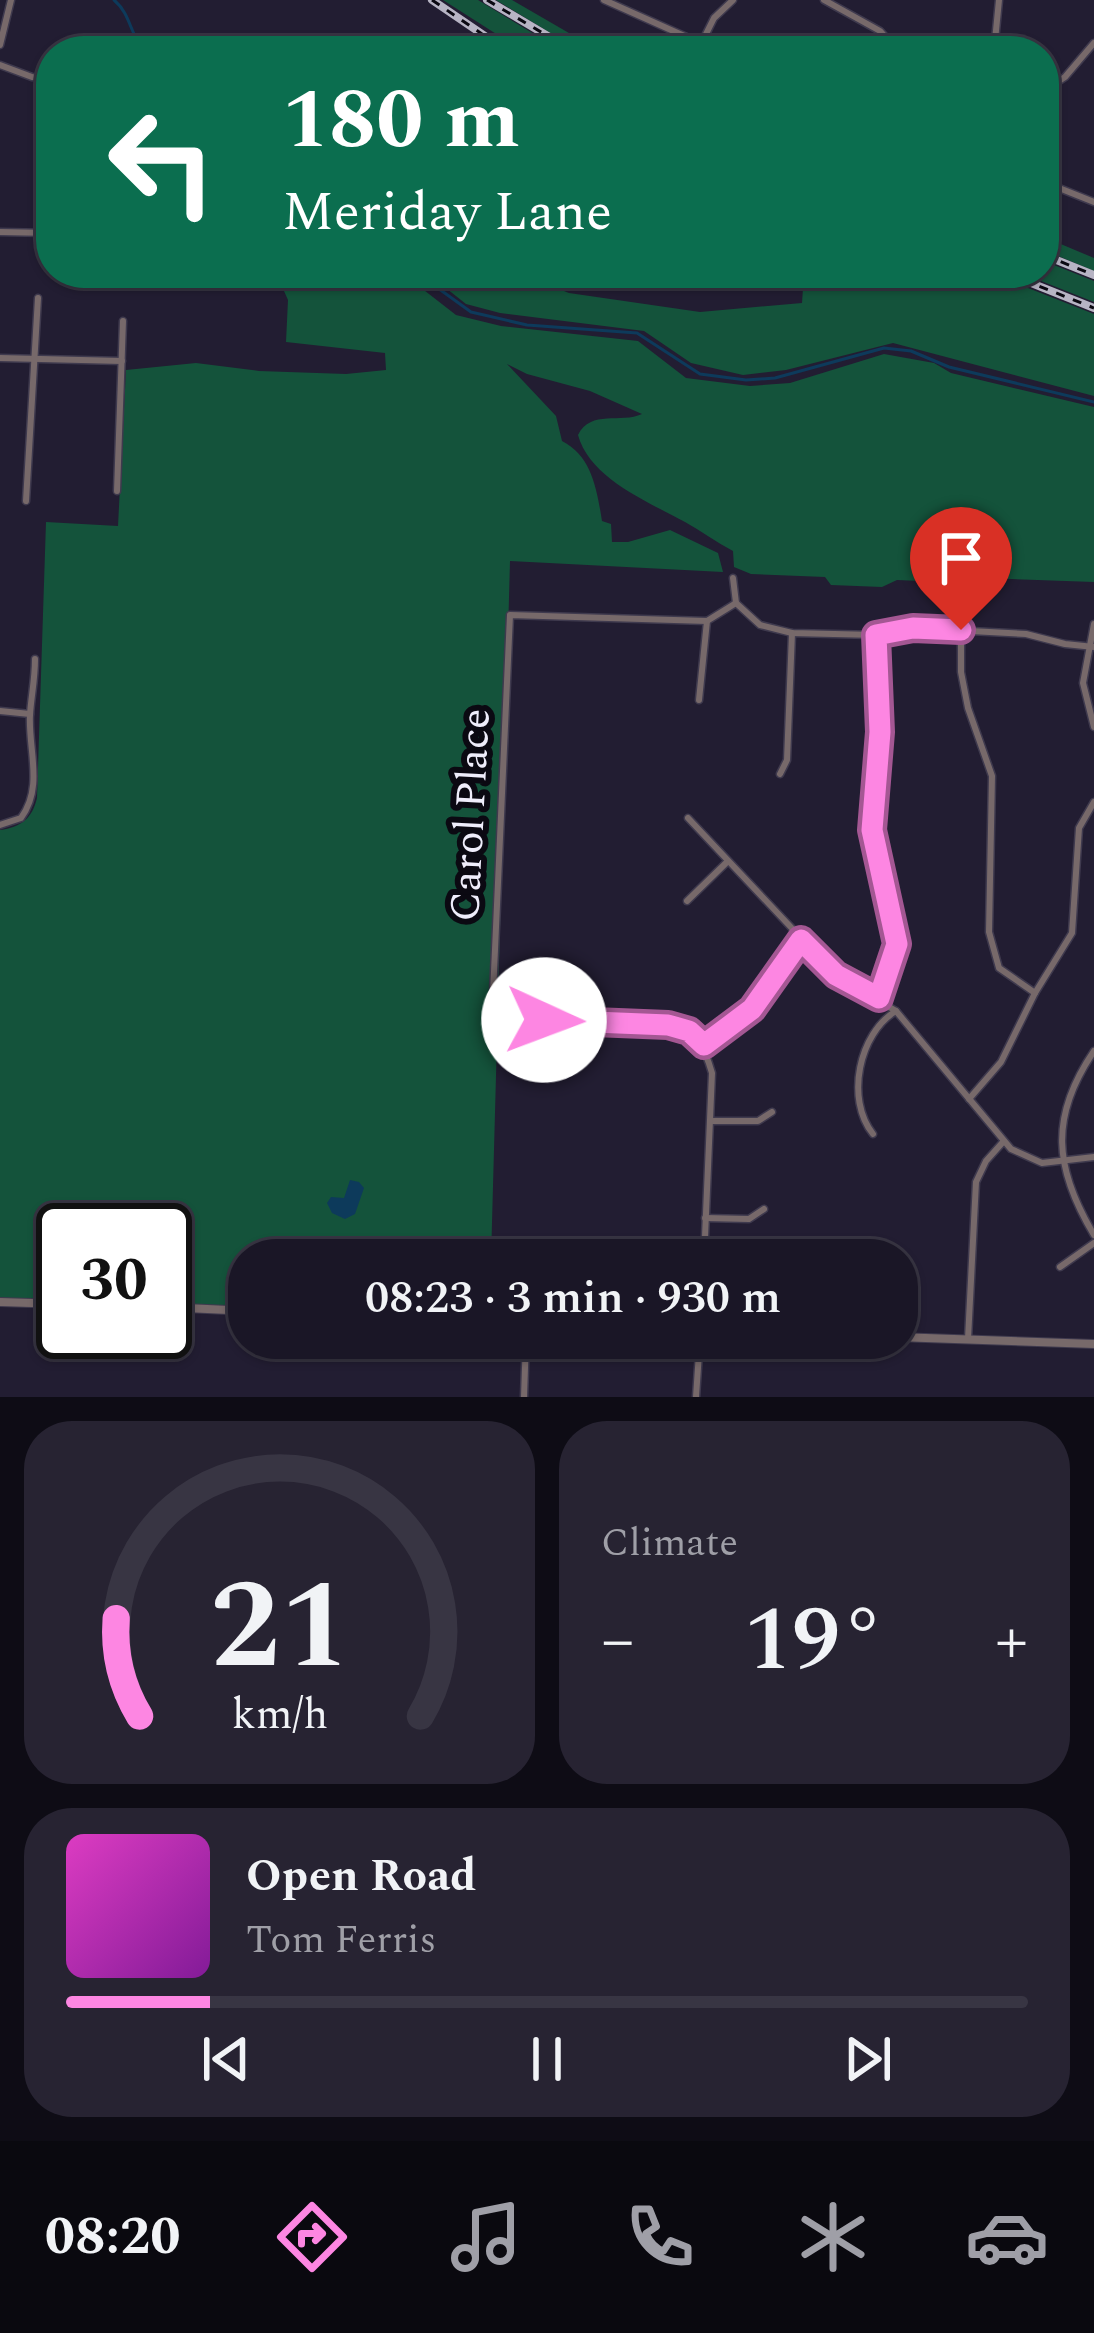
<!DOCTYPE html>
<meta charset="utf-8">
<style>
:root{--surface:#1a1626;--page:#272332;--text:#f1f3f6;--muted:#9f9fa7;--line:#383543;--accent:#fd86e2}
body{margin:0;font-family:Spectral,serif;background:var(--page);color:var(--text);height:100vh;display:flex;flex-direction:column;font-size:45px;white-space:nowrap}
*{box-sizing:border-box;margin:0}
p{font-size:39px;color:var(--muted)}
.icon{flex:none;width:66px;height:66px;fill:none;stroke:currentColor;stroke-width:2;stroke-linecap:round;stroke-linejoin:round}
.map{position:relative;height:1397px;overflow:hidden}
.panel{display:flex;flex-direction:column;gap:24px;padding:24px;background:#0e0c15;flex:1}
.panel>*{flex:none}
.hud{position:absolute;left:36px;top:36px;width:1023px;height:252px;border-radius:48px;box-shadow:0 3px 9px #0004,0 0 0 3px var(--line);background:#0b6e4f;color:#fff;overflow:hidden}
.speed{position:absolute;left:36px;top:1203px;display:flex;gap:24px;font-size:60px;font-weight:700;text-align:center}
.speed>*{display:grid;place-content:center;width:156px;height:156px;border-radius:50%;background:var(--surface);box-shadow:0 3px 9px #0004,0 0 0 3px var(--line);line-height:1}
.speed .limit{border:6px solid #111;border-radius:18px;background:#fff;color:#111}
.pin{position:absolute;display:grid;place-items:center;width:102px;height:102px;color:#fff;margin:-123px -51px;border-radius:50% 50% 50% 0;rotate:-45deg;box-shadow:0 0 12px #0007}
.pin .icon{rotate:45deg}
.me{position:absolute;width:132px;margin:-66px;rotate:92deg;stroke-linejoin:round;filter:drop-shadow(0 0 9px #0008)}
.turn{display:flex;align-items:center;gap:42px;height:252px;padding:0 48px;font-size:54px}
.turn .icon{width:156px;height:156px;stroke-width:2.5}
.turn b{display:block;font-size:84px;line-height:102px}
.big{font-size:90px;font-weight:600;line-height:1.1}
.panel .card{flex:1;display:flex;flex-direction:column;justify-content:center;gap:18px;min-width:0;padding:0 42px;border-radius:48px;background:var(--page)}
.panel .dial{align-items:center;gap:0}
.dial svg{height:312px;overflow:visible;fill:none;stroke:var(--line);stroke-width:7;stroke-linecap:round;text-anchor:middle}
.dial text{fill:var(--text);stroke:none}
.song{display:flex;align-items:center;gap:36px}
.cover{width:144px;height:144px;border-radius:18px;background:linear-gradient(135deg,hsl(310 70% 55%),hsl(290 70% 35%))}
.played{height:12px;border-radius:6px;background:linear-gradient(90deg,var(--accent) 15%,var(--line) 15%)}
.keys{display:flex;justify-content:space-around;direction:ltr}
.heat{display:flex;justify-content:space-between;align-items:center;font-size:66px;direction:ltr}
.panel .tiles{flex:1;display:grid;gap:24px;grid-template-columns:1fr 1fr}
.card:last-child{grid-column:span 2}
.trip{position:absolute;left:228px;top:1239px;width:690px;height:120px;border-radius:48px;background:var(--surface);box-shadow:0 3px 9px #0004,0 0 0 3px var(--line);font-weight:600;line-height:120px;text-align:center}
.dock{display:flex;height:192px;justify-content:space-around;align-items:center;background:#0a090f;color:var(--muted)}
.dock .icon{width:84px;height:84px}
.dock .selected{color:var(--accent)}
.dock b{font-size:54px;color:var(--text)}
.map>svg:first-child{display:block}
</style>
<div class="map">
<svg width="1094" height="1397" viewBox="0 0 1094 1397">
<rect width="100%" height="100%" fill="#221d32"/>
<g fill="#14533b">
<path d="M 443,0 L 478,0 L 562,51 L 523,51 Z"/>
<path d="M 496,0 L 512,0 L 600,51 L 580,51 Z"/>
<path d="M 1044,237 L 1094,258 L 1094,271 L 1044,250 Z"/>
<path d="M 1044,261 L 1094,281 L 1094,302 L 1021,273 L 1044,273 Z"/>
<path d="M 290,273 L 402,273 L 456,315 L 501,326 L 638,341 L 686,378 L 750,386 L 790,383 L 884,354 L 934,363 L 951,373 L 1094,407 L 1094,582 L 985,578 L 965,583 L 897,580 L 882,587 L 831,585 L 825,577 L 751,574 L 734,567 L 733,551 C 716,542 701,531 685,522 C 649,502 590,479 578,435 C 591,409 621,424 642,414 L 590,391 L 527,374 L 507,364 L 556,416 L 562,441 C 592,456 597,490 602,521 L 611,524 L 612,542 L 628,542 L 670,530 L 718,553 L 723,572 L 510,561 L 491,1260 L 249,1260 L 249,1308 L 165,1305 L 165,1230 L 63,1230 L 63,1302 L 0,1300 L 0,830 C 21,827 32,819 37,798 L 46,522 L 118,526 L 126,370 L 196,363 L 259,371 L 346,374 L 386,370 L 385,353 L 286,342 L 288,300 L 280,282 Z"/>
<path d="M 427,273 L 521,274 L 569,293 L 700,312 L 802,303 L 804,273 L 990,273 L 1094,314 L 1094,396 L 893,343 L 786,370 L 743,375 L 691,363 L 644,331 L 500,313 L 466,304 Z"/>
</g>
<path fill="#0d3a5b" d="M 350,1180 L 359,1182 L 364,1188 L 355,1214 L 345,1219 L 332,1213 L 327,1203 L 331,1197 L 344,1198 Z"/>
<g fill="none" stroke-linecap="round" stroke-linejoin="round">
<g stroke="#0d3a5b" stroke-width="3">
<path d="M 114,0 C 131,14 130,35 144,51"/>
<path d="M 417,273 L 471,312 L 527,325 L 637,333 L 700,374 L 746,380 L 775,378 L 884,348 L 911,351 L 949,367 L 1094,402"/>
</g>
<g stroke="#3f3a4e" stroke-width="9">
<g id="minor">
<path d="M 604,0 L 718,51"/>
<path d="M 824,0 L 880,31 L 898,51"/>
<path d="M 701,44 L 714,18 L 733,0"/>
<path d="M 0,45 L 11,0"/>
<path d="M 994,51 L 999,0"/>
<path d="M 0,65 L 32,77 L 51,78"/>
<path d="M 1044,91 L 1065,77 L 1094,43"/>
<path d="M 1044,182 L 1094,202"/>
<path d="M 0,232 L 51,233"/>
<path d="M 252,273 L 270,276 L 276,273"/>
<path d="M 0,358 L 122,361"/>
<path d="M 117,491 L 123,321"/>
<path d="M 26,501 L 38,298"/>
<path d="M 733,578 L 736,603 L 760,625 L 792,633 L 876,635 L 913,628 L 1026,634 L 1065,644 L 1094,647"/>
<path d="M 1094,624 L 1083,683 L 1094,727"/>
<path d="M 961,630 L 961,672 L 968,708 L 992,776 L 989,932 L 999,968 L 1035,993"/>
<path d="M 876,635 L 880,732 L 872,830 L 897,944 L 879,998"/>
<path d="M 699,700 L 707,621 L 736,603"/>
<path d="M 0,711 L 30,714"/>
<path d="M 780,774 L 787,760 L 792,633"/>
<path d="M 688,818 L 836,975 L 896,1011 L 1011,1149 L 1042,1163 L 1094,1157"/>
<path d="M 0,825 L 21,818 C 44,787 28,749 30,715 C 31,697 35,680 35,659"/>
<path d="M 687,901 L 726,863"/>
<path d="M 591,1021 L 591,985"/>
<path d="M 704,1045 L 752,1009 L 801,940"/>
<path d="M 1094,1051 C 1049,1117 1054,1168 1094,1235"/>
<path d="M 969,1099 L 1001,1062 L 1035,993 L 1072,933 L 1079,828 L 1094,802"/>
<path d="M 711,1121 L 758,1121 L 772,1112"/>
<path d="M 873,1134 C 845,1099 859,1033 896,1011"/>
<path d="M 705,1218 L 749,1219 L 764,1209"/>
<path d="M 645,1253 L 704,1256"/>
<path d="M 704,1260 L 712,1073 C 704,1045 697,1033 668,1025 L 498,1018 L 493,994 L 510,615 L 707,621"/>
<path d="M 1060,1267 L 1094,1243"/>
<path d="M 968,1339 L 976,1182 L 986,1161 L 1003,1142"/>
<path d="M 700,1342 L 794,1343"/>
<path d="M 524,1397 L 526,1338"/>
<path d="M 696,1397 L 700,1338"/>
</g>
</g>
<g stroke="#3f3a4e" stroke-width="10">
<g id="tertiary">
<path d="M 0,1302 L 63,1304"/>
<path d="M 165,1307 L 249,1311"/>
<path d="M 897,1337 L 1094,1344"/>
</g>
</g>
<use href="#minor" stroke="#77696a" stroke-width="6"/>
<use href="#tertiary" stroke="#77696a" stroke-width="8"/>
<g stroke="#b7b4c4" stroke-width="8">
<g id="rail">
<path d="M 432,0 L 507,51"/>
<path d="M 487,0 L 573,51"/>
<path d="M 1044,255 L 1094,275"/>
<path d="M 1006,273 L 1094,308"/>
</g>
</g>
<use href="#rail" stroke="#0b0912" stroke-width="3" stroke-dasharray="9" stroke-linecap="butt"/>
</g>
<g fill="none" stroke-linecap="round" stroke-linejoin="round">
<g stroke="#a45793" stroke-width="30">
<path id="route" d="M 544,1020 L 668,1025 L 689,1031 L 704,1045 L 752,1009 L 801,940 L 836,975 L 879,998 L 897,944 L 872,830 L 880,732 L 876,635 L 913,628 L 961,630"/>
</g>
<use href="#route" stroke="#fd86e2" stroke-width="21"/>
</g>
<g text-anchor="middle" dominant-baseline="central" stroke-width="12" stroke-linejoin="round" paint-order="stroke">
<g font-size="42" fill="#efedfb" stroke="#0b0912">
<text transform="translate(471 815) rotate(-87)">Carol Place</text>
</g>
</g>
</svg>
<div class="speed"><div class="limit">30</div></div>
<div class="pin" style="left:961px;top:630px;background:#d93025"><svg class="icon" aria-label="arrive" viewBox="0 0 24 24"><path d="M6 21V4h12l-3 4 3 4H6"/></svg></div>
<svg class="me" style="left:544px;top:1020px" viewBox="-20 -20 40 40"><circle r="19" fill="#fff"/><path d="M0-13L10 11 0 6-10 11z" fill="#fd86e2"/></svg>
<div class="trip">08:23 · 3 min · 930 m</div>
<div class="hud">
<div class="turn"><svg class="icon" aria-label="left" viewBox="0 0 24 24"><path d="M17 20v-9H6M10 6l-5 5 5 5"/></svg><div><b>180 m</b>Meriday Lane</div></div>
</div>
</div>
<section class="panel">
<div class="tiles">
<div class="card dial"><svg viewBox="0 0 100 80">
<path d="M14 69A42 42 0 1 1 86 69"/>
<path d="M14 69A42 42 0 0 1 8 44" stroke="#fd86e2"/>
<text x="50" y="56" font-size="32" font-weight="700">21</text>
<text x="50" y="72" font-size="11">km/h</text>
</svg></div>
<div class="card"><p>Climate</p>
<div class="heat"><a>−</a><b class="big">19°</b><a>+</a></div>
</div>
<div class="card">
<div class="song"><i class="cover"></i><div><b>Open Road</b><p>Tom Ferris</p></div></div>
<div class="played"></div>
<div class="keys"><svg class="icon" aria-label="previous" viewBox="0 0 24 24"><path d="M18 5L8 12l10 7zM5 5v14"/></svg><svg class="icon" aria-label="pause" viewBox="0 0 24 24"><path d="M8 5v14M16 5v14"/></svg><svg class="icon" aria-label="next" viewBox="0 0 24 24"><path d="M6 5l10 7-10 7zM19 5v14"/></svg></div>
</div>
</div>
</section>
<nav class="dock">
<b>08:20</b>
<svg class="icon selected" aria-label="directions" viewBox="0 0 24 24"><path d="M12 3l9 9-9 9-9-9zM9 14v-3h6M13 9l2 2-2 2"/></svg>
<svg class="icon" aria-label="music" viewBox="0 0 24 24"><path d="M9 18V5l10-2v13"/><circle cx="6" cy="18" r="3"/><circle cx="16" cy="16" r="3"/></svg>
<svg class="icon" aria-label="phone" viewBox="0 0 24 24"><path d="M5 4h4l2 5-3 2q2 4 5 5l2-3 5 2v4C11 20 4 13 5 4z"/></svg>
<svg class="icon" aria-label="climate" viewBox="0 0 24 24"><path d="M12 3v18M4 7l16 10M4 17L20 7"/></svg>
<svg class="icon" aria-label="car" viewBox="0 0 24 24"><path d="M5 17H2v-5l4-1 3-4h7l3 4 3 1v5h-3M9 17h6M6 11h13"/><circle cx="7" cy="17" r="2"/><circle cx="17" cy="17" r="2"/></svg>
</nav>
